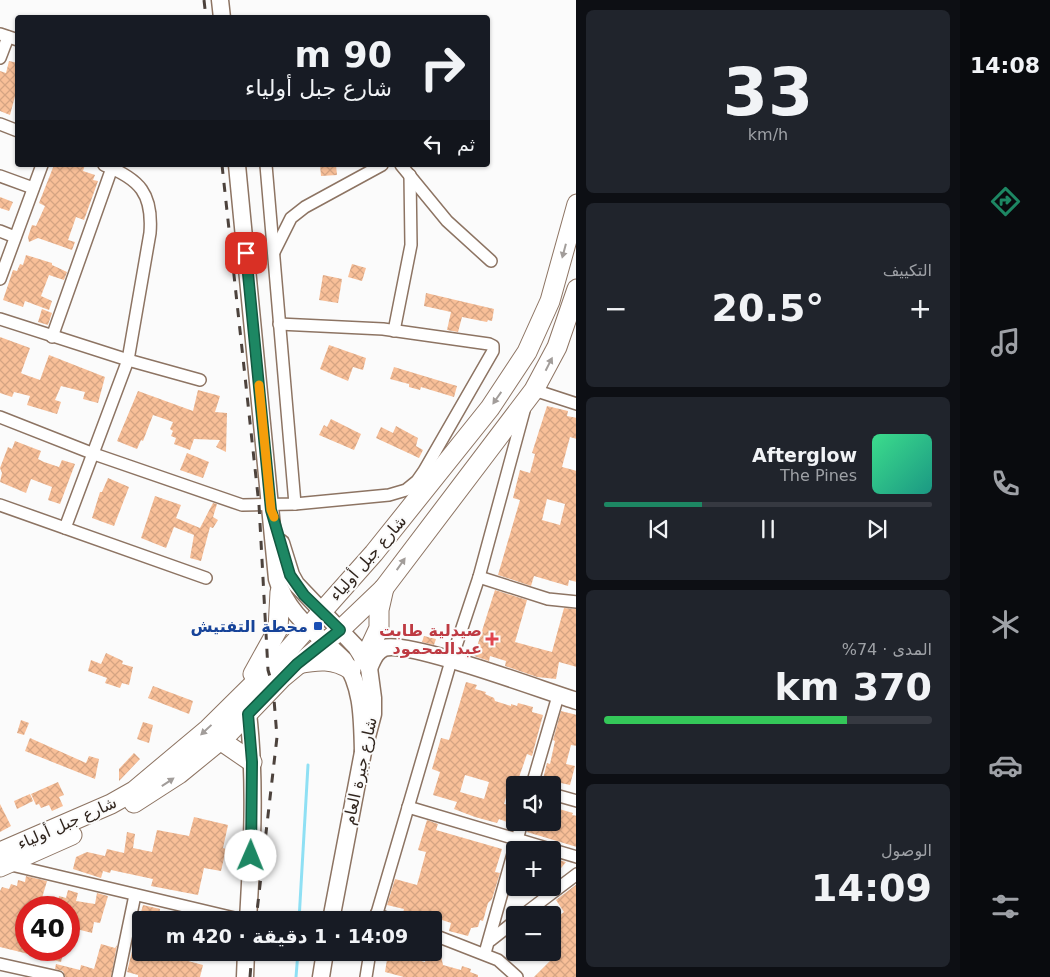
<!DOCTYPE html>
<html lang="ar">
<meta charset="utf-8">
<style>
:root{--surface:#171b24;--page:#20242c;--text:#f1f3f6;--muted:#9ea1a6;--line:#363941;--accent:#1d8763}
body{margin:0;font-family:"DejaVu Sans","Noto Naskh Arabic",sans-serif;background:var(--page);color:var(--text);direction:rtl;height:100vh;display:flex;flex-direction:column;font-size:19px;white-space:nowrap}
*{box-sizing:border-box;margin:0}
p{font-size:16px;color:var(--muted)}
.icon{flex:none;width:28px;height:28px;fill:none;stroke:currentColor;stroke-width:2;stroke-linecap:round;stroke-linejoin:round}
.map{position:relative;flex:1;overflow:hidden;direction:ltr}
.side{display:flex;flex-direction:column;gap:10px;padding:10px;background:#0d0f14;width:384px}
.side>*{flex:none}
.top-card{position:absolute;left:15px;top:15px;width:475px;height:152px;border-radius:5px;box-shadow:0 1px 4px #0004;direction:rtl;background:#171b24;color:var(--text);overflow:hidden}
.tools{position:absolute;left:506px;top:776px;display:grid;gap:10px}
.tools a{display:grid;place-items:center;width:55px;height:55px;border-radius:5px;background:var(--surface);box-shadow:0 1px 4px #0004;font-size:25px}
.speed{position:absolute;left:15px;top:896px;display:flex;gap:10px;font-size:25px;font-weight:700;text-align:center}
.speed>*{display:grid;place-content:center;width:65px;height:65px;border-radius:50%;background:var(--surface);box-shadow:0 1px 4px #0004;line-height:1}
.speed .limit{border:8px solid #d22;background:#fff;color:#111}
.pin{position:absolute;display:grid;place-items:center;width:42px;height:42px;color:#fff;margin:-21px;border-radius:10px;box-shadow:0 2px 8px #0006}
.me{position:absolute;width:55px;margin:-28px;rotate:1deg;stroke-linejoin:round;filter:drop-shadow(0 0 4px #0008)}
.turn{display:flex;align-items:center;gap:18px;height:105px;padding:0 15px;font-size:22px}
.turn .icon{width:65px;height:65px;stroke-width:2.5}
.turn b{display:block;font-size:35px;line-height:42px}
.then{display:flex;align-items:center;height:48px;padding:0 15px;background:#0003;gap:10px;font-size:19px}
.big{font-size:38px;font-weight:800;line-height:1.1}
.side .tile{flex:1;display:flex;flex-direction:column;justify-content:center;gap:8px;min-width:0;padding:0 18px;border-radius:8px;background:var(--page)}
.side .dial{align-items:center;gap:0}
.dial b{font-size:65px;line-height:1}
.song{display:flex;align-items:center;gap:15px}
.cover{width:60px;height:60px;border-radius:8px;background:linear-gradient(135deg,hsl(150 70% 55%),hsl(170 70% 35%))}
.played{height:5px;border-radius:2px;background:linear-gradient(90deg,var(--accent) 30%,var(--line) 30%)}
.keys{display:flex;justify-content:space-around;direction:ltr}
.heat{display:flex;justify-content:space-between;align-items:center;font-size:28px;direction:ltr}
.charge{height:8px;border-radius:4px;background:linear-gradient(90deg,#34c759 74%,var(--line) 0)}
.trip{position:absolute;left:132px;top:911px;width:310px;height:50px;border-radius:5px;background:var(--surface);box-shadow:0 1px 4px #0004;font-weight:800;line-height:50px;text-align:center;direction:rtl}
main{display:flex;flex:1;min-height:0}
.dock{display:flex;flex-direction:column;width:90px;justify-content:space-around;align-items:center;background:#090b0e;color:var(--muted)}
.dock .icon{width:35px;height:35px}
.dock .selected{color:var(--accent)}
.dock b{font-size:22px;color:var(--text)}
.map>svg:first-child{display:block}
</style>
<main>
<nav class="dock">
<b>14:08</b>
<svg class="icon selected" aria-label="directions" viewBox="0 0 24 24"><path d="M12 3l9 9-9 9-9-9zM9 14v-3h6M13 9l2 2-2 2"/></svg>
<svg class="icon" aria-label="music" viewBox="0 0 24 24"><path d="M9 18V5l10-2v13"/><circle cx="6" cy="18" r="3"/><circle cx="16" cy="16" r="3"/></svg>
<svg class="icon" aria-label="phone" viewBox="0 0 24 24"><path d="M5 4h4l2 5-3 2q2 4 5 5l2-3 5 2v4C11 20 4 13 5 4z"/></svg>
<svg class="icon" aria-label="climate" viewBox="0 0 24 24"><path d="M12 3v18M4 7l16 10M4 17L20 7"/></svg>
<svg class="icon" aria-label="car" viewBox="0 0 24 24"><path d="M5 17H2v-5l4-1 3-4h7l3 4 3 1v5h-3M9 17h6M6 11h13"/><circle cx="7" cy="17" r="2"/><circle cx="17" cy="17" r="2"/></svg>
<svg class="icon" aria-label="filters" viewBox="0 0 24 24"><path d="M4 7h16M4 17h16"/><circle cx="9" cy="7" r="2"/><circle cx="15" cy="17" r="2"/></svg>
</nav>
<section class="side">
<div class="tile dial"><b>33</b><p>km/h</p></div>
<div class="tile"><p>التكييف</p>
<div class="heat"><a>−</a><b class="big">20.5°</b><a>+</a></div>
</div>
<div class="tile">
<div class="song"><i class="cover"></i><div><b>Afterglow</b><p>The Pines</p></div></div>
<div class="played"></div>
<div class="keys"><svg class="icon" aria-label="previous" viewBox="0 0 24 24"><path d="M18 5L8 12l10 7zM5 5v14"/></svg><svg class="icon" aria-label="pause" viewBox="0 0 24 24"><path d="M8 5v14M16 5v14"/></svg><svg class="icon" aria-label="next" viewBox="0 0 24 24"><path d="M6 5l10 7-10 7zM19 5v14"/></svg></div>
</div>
<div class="tile"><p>المدى · 74%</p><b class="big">370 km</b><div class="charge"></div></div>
<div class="tile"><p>الوصول</p><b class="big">14:09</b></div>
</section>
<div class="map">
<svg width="577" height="977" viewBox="0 0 577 977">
<defs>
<pattern id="building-cross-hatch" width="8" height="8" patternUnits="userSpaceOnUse" patternTransform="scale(1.25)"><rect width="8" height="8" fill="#f8bf98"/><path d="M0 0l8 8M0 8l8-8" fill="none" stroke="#d5a483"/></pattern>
</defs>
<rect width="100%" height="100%" fill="#fbfbfb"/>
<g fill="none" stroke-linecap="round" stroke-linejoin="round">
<g stroke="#8fe0f4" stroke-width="3">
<path d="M 299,920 L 308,765"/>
<path d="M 296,977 L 298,952"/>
</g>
</g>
<g fill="url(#building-cross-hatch)" fill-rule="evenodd">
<path d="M 9,61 L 18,63 L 18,85 L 10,115 L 0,111 L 0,71 L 6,73 Z"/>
<path d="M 54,165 L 85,165 L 83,171 L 95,175 L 93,180 L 98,181 L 84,220 L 76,217 L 68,240 L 75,242 L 72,250 L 38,238 L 29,242 L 28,237 L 32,225 L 36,226 L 45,206 L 39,203 Z"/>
<path d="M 320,165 L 336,165 L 337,175 L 321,176 Z"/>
<path d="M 0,197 L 13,202 L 9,211 L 0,208 Z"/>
<path d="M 26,255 L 52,263 L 52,265 L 67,272 L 64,280 L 49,275 L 41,296 L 52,301 L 49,310 L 25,301 L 23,307 L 3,300 L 13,270 L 17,271 L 20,264 L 23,265 Z"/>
<path d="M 352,264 L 366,268 L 362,281 L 348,277 Z"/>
<path d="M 323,275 L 342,279 L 338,303 L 319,300 Z"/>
<path d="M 426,293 L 494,309 L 492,321 L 488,320 L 487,322 L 462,317 L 458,332 L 447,330 L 451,312 L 424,306 Z"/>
<path d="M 42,309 L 52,313 L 48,325 L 38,322 Z"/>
<path d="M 0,337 L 30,348 L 21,373 L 23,374 L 40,380 L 49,355 L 105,377 L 98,403 L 83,399 L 85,392 L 61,386 L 55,400 L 61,402 L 57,414 L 27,405 L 30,396 L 14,392 L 12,397 L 0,393 Z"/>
<path d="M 329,345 L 366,358 L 363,370 L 353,367 L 348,381 L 320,369 Z"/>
<path d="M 394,367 L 457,386 L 454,397 L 421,387 L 420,390 L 409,387 L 409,384 L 390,379 Z"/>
<path d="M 198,390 L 220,396 L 215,412 L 227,413 L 226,452 L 216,447 L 220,440 L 194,439 L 190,450 L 174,444 L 176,438 L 171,436 L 173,431 L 170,429 L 173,422 L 153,415 L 143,441 L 141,440 L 137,449 L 117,441 L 138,391 L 193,411 Z"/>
<path d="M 547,406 L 568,411 L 567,416 L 577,418 L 577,439 L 570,437 L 562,467 L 577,471 L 577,582 L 569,580 L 568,586 L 534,576 L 531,586 L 498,575 L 520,500 L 513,498 L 520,470 L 530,473 L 535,454 L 532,453 ZM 547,499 L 565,504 L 560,525 L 542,520 Z"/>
<path d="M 331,419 L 361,434 L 354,450 L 319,435 L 324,425 L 327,427 Z"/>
<path d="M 396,426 L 418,438 L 416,446 L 423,450 L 419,458 L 376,438 L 381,427 L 393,433 Z"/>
<path d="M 15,441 L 41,451 L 38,459 L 44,462 L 59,467 L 62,460 L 75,464 L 60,504 L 48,500 L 52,487 L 31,479 L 26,493 L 0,482 L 2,473 L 0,468 L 8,447 L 12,449 Z"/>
<path d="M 187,453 L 209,462 L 203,478 L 180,470 Z"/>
<path d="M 108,478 L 129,487 L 114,526 L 92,518 L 100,492 L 102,492 Z"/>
<path d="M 155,496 L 181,505 L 176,518 L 200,528 L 213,503 L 217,504 L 213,517 L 218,520 L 213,528 L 210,527 L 201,561 L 190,558 L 194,535 L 174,527 L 166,548 L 141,538 Z"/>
<path d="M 495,590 L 527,600 L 515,642 L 552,652 L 564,608 L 577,609 L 577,667 L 559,662 L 556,679 L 537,677 L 505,666 L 506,661 L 490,656 L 489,661 L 474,656 Z"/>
<path d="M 424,636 L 436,639 L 434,645 L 422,642 Z"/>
<path d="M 106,653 L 123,661 L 122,664 L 133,667 L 129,685 L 122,683 L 120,688 L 105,683 L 107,678 L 88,671 L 91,660 L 101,664 Z"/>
<path d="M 466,682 L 477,685 L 475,689 L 486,692 L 485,694 L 494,698 L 495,701 L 511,706 L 511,704 L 517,706 L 518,703 L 533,707 L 532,712 L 543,715 L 532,756 L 527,754 L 515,789 L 509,788 L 504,804 L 511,805 L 507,822 L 499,819 L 497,823 L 475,817 L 454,809 L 457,802 L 433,795 L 440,772 L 432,769 L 441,738 L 449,740 ZM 465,775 L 489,782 L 484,799 L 460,792 Z"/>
<path d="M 153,686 L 193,701 L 189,714 L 148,698 Z"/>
<path d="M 561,711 L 577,715 L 577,746 L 571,745 L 566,764 L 575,766 L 570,785 L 543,779 L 547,763 L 550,764 L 555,741 L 553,740 Z"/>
<path d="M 21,720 L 29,723 L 24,735 L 17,733 Z"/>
<path d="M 143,722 L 153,725 L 149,743 L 137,739 Z"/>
<path d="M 30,738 L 86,763 L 89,756 L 99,759 L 95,779 L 25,751 Z"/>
<path d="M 134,753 L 140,759 L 119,781 L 119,769 Z"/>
<path d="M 58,782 L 64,795 L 59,797 L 63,806 L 52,811 L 49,805 L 41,808 L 39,804 L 36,805 L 31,794 Z"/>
<path d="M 30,794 L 33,801 L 17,809 L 14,801 Z"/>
<path d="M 0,804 L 11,826 L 0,832 Z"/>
<path d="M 552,807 L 573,813 L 572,815 L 577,816 L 577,847 L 527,832 L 529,822 L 552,822 Z"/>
<path d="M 194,817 L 228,825 L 223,848 L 226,849 L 221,871 L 204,868 L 198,895 L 151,886 L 153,879 L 111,870 L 110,873 L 103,871 L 101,878 L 73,869 L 76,857 L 87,852 L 105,856 L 107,849 L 124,853 L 127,832 L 135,834 L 133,848 L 152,852 L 157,830 L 189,836 Z"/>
<path d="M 427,820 L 438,824 L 436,830 L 502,849 L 495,872 L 500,873 L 492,899 L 488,903 L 483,921 L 480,920 L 478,927 L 471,928 L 468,936 L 449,931 L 451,923 L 433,917 L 432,919 L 413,914 L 412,915 L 403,913 L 404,909 L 387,905 L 395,879 L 417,885 L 426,852 L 418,850 Z"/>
<path d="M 552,858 L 566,862 L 552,879 Z"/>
<path d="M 26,876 L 47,881 L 42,898 L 58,902 L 59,896 L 66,898 L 68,890 L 78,893 L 76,901 L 95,904 L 97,893 L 108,896 L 100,923 L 94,922 L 92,933 L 69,927 L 69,908 L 26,908 L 26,950 L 64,950 L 61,962 L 0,947 L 0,891 L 2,887 L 9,889 L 11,884 L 17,886 L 18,880 L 25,882 Z"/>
<path d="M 577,884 L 577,977 L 534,977 L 554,957 L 551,953 L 552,921 L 564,912 L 556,900 Z"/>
<path d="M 143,905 L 160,909 L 158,920 L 139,920 Z"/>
<path d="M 138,926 L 141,926 L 141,952 L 162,952 L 162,954 L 203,965 L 200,977 L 138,977 L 138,975 L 127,972 Z"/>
<path d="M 101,944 L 115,948 L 117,945 L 111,977 L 65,977 L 63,971 L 55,969 L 56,964 L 80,970 L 81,965 L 94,969 Z"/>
<path d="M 388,953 L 425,962 L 426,956 L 433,958 L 441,956 L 443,965 L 461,970 L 462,966 L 471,969 L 470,972 L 478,975 L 478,977 L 404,977 L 385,972 Z"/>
</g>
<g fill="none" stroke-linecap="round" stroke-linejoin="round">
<g stroke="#8d7463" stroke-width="14">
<g id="street">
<path d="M 0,34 L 18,40"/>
<path d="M 0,58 L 8,37"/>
<path d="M 0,124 L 18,131"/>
<path d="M 266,165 L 295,504"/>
<path d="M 401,165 L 447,221 L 491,261"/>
<path d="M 0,176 L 33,188"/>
<path d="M 0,231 L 15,237"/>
<path d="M 274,252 L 291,218 L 305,207 L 382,165"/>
<path d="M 0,279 L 42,165"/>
<path d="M 0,319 L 128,360 L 200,380"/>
<path d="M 394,331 L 411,245 L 410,175"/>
<path d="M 52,337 L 113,165"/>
<path d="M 534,390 L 577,404"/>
<path d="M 0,417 L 94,454 L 242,505 L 295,504 L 389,495 L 406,490 L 417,481 L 424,471 L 493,351 L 493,346 L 489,344 L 383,329 L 279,324"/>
<path d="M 0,505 L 206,578"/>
<path d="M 65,528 L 128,360 L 150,233 C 153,194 140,179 104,165"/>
<path d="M 479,577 L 548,599 L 577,602"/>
<path d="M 532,785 L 558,696"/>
<path d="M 552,794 L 577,801"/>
<path d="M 408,807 L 577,857"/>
<path d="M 7,864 L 243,920"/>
<path d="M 376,914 L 391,920"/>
<path d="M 523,915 L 577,874"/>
<path d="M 375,920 L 451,661 L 479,577 L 524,411"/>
<path d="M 434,935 L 498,960 L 517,977"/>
<path d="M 491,940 L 515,921"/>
<path d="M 485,953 L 522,822"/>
<path d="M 0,964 L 58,977"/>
<path d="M 118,977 L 135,895"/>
<path d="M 366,977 L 370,952"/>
</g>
</g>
<g stroke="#8d7463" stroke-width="19">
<g id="secondary">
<path d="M 220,0 L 222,18"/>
<path d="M 237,165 L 277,579 C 287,615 319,635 344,660 C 363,688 362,719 363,752"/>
<path d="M 281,543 L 291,575 L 296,584 L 356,647 L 369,668 L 373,698 L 373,714 L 363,752 L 331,920"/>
<path d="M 369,668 C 373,660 375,652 384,648 C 409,640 544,691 577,701"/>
<path d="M 248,713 C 256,782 252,852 248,920"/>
<path d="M 245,977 L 246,952"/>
<path d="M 321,977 L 325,952"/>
</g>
</g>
<g stroke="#8d7463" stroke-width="21">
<g id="primary">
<path d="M 364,660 L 379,628 L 379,610 L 384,588"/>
<path d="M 298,664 C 317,660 334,658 351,670"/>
<path d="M 253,674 L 278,629 L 280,592"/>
<path d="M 220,740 L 252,762"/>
<path d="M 134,803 L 179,774 L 228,734 L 282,678 L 340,630 L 384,588 L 534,390 L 557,347 L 577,289"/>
<path d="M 0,852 L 111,804 L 134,791 L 208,729 L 287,651 L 374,553 L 490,408 L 527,352 L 550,301 L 577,204"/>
<path d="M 0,867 L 72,835"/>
</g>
</g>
<use href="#street" stroke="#fff" stroke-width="11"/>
<use href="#secondary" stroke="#fff" stroke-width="16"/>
<use href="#primary" stroke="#fff" stroke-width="19"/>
<g stroke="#4c423c" stroke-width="3" stroke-dasharray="9 9" stroke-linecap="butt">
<path d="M 204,0 L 206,18"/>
<path d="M 222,165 L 259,505 L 268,670 L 273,687 L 277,737 L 256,920"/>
<path d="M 250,977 L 252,952"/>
</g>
</g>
<defs><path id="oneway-solid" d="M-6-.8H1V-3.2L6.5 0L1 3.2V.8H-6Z" transform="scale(1.25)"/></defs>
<g fill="#a29d9a">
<use href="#oneway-solid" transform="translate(564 251) rotate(105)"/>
<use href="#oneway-solid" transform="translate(549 364) rotate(-63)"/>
<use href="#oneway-solid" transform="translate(497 398) rotate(125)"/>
<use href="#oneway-solid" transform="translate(401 564) rotate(-55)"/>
<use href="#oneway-solid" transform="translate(206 730) rotate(137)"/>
<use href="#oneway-solid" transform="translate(168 782) rotate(-34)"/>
</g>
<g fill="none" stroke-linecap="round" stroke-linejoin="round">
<g stroke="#135840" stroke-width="12">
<path id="route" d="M 246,253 L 271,510 L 290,575 L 304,595 L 340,630 L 297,664 L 248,714 L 252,762 L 251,856"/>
</g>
<use href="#route" stroke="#1d8763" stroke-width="9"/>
<path stroke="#f59e0b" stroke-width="9" d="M 259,385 L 271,510 L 274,517"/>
</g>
<rect fill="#1a4fb4" stroke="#fbfbfb" stroke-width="2" x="313" y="621" width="10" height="10" rx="2.5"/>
<path fill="#e0444e" stroke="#fbfbfb" stroke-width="2" d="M489.5 631.5h5v5h5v5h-5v5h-5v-5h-5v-5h5z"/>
<g text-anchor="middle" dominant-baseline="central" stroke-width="4" stroke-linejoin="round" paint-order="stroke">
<g font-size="16" fill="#31261f" stroke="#fbfbfb">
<text transform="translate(368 558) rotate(-49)">شارع جبل أولياء</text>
<text transform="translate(360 771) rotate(-78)">شارع جبرة العام</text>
<text transform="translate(67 823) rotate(-24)">شارع جبل أولياء</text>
</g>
<g font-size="16" font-weight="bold" fill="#164399" stroke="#fbfbfb" text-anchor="end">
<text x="308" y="626">محطة التفتيش</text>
</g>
<g font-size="16" font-weight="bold" fill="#be3a42" stroke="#fbfbfb" text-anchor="end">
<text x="482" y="630">صيدلية طابت<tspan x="482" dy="18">عبدالمحمود</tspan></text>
</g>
</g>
</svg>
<div class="tools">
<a><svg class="icon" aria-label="sound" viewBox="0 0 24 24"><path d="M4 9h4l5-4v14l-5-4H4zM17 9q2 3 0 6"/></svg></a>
<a>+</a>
<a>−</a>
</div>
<div class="speed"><div class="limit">40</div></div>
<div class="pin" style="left:246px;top:253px;background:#d93025"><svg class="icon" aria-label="arrive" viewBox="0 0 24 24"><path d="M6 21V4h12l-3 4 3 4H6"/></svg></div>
<svg class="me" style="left:251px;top:856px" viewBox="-20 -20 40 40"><circle r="19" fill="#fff"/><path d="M0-13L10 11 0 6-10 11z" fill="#1d8763"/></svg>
<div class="trip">14:09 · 1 دقيقة · 420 m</div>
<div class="top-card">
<div class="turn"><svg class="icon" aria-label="right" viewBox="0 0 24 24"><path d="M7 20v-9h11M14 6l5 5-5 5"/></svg><div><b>90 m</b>شارع جبل أولياء</div></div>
<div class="then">ثم<svg class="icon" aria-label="left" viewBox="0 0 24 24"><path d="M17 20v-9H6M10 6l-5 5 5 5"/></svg></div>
</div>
</div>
</main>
